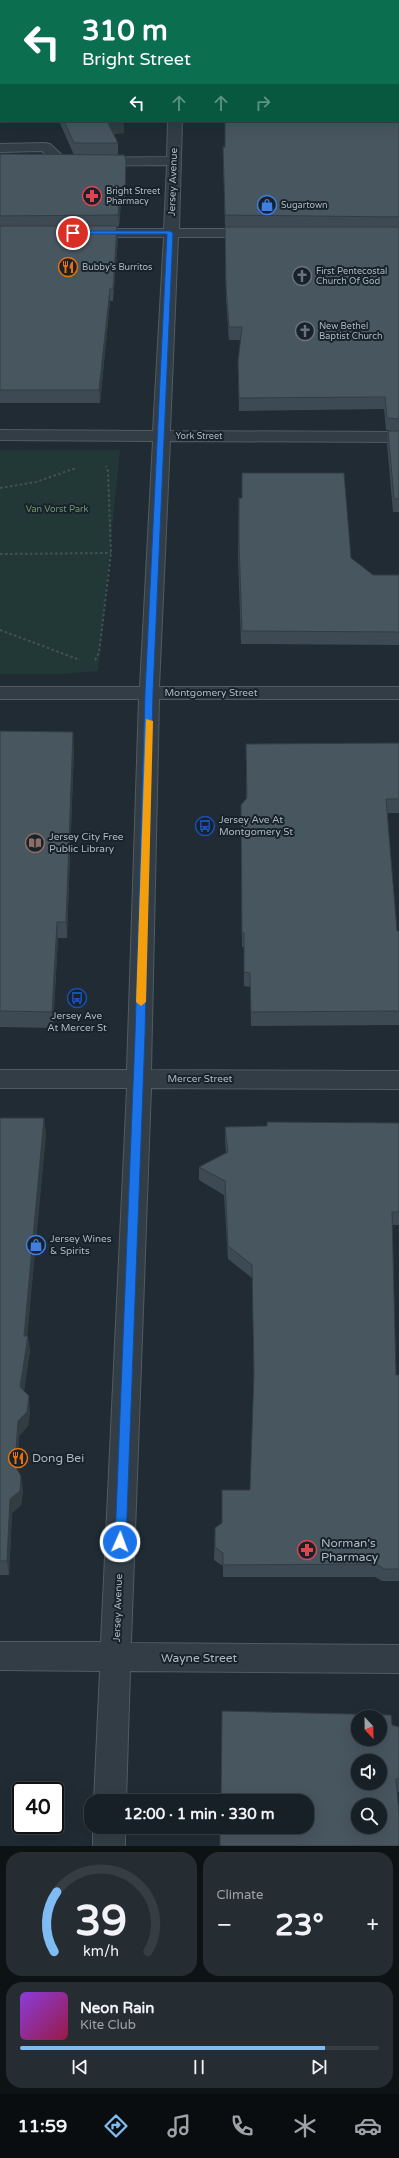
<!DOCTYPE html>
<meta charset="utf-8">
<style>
:root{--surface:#182027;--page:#252d33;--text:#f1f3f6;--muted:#9fa3a7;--line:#363e44;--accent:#80bcf4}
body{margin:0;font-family:"Varela Round",sans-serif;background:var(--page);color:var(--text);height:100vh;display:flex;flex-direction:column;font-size:15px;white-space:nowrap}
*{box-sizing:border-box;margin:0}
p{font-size:13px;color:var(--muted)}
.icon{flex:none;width:22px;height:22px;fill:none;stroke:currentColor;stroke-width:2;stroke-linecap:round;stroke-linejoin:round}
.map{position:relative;height:1846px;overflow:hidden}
.sheet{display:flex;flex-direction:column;gap:6px;padding:6px;background:#0d1215;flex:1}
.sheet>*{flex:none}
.hud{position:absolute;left:0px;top:0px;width:399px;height:122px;box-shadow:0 4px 16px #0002,0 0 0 1px var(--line);background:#0b6e4f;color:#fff;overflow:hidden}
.needle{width:26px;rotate:158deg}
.fabs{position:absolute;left:351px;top:1710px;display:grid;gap:8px}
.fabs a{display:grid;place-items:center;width:36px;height:36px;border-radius:50%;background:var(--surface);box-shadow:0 4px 16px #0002,0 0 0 1px var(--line);font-size:20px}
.speed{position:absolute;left:12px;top:1782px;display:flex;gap:8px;font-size:20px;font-weight:700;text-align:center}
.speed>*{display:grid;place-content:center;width:52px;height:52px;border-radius:50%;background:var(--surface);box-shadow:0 4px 16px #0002,0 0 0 1px var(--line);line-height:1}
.speed .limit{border:2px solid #111;border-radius:6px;background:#fff;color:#111}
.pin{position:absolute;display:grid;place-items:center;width:34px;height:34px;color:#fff;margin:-17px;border:2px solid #fff;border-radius:50%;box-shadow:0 1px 4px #0007}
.me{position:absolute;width:44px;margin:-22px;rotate:2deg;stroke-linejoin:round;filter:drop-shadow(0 0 3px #0008)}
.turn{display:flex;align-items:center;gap:14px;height:84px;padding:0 16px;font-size:18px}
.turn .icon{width:52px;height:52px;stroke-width:2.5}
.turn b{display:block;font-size:28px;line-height:34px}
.lanes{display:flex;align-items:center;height:38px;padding:0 16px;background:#0003;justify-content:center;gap:20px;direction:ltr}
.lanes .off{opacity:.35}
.big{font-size:30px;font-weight:800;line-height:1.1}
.sheet .card{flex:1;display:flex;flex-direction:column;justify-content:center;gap:6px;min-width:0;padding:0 14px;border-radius:16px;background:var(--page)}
.sheet .dial{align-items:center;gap:0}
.dial svg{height:104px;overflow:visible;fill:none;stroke:var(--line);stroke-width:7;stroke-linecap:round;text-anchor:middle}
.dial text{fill:var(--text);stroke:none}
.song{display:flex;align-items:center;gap:12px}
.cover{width:48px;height:48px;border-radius:6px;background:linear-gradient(135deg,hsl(270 70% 55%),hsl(340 70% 35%))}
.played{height:4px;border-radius:2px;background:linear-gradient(90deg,var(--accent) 85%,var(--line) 85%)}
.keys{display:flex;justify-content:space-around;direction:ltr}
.heat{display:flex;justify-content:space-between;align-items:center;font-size:22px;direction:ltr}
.sheet .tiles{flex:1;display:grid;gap:6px;grid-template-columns:1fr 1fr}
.card:last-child{grid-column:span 2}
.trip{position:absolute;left:84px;top:1794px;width:230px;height:40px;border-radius:16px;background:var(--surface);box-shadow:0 4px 16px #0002,0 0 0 1px var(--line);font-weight:800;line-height:40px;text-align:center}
.tabs{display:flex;height:64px;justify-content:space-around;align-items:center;background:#0a0d10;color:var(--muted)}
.tabs .icon{width:28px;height:28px}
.tabs .on{color:var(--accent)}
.tabs b{font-size:18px;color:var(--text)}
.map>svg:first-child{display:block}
</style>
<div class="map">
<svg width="399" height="1846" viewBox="0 0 399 1846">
<rect width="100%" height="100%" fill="#202b34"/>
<path fill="#223836" d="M 0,450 L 120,450 L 98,671 L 62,674 L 0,674 Z"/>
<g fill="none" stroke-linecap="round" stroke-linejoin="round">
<g stroke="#505b63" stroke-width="2">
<g id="minor">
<rect x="178" y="0" width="12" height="1"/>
<path d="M 168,121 L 182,121 L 179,229 L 255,229 L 260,230 L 262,233 L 260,236 L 255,237 L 178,237 L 170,431 L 399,432 L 399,442 L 170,441 L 159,687 L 399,687 L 399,699 L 159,699 L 151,1070 L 399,1071 L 399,1089 L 151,1088 L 131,1643 L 399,1645 L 399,1673 L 130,1671 L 126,1801 L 94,1801 L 100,1671 L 0,1670 L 0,1642 L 101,1642 L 127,1088 L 0,1088 L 0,1070 L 127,1070 L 139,699 L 0,699 L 0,687 L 140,687 L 153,441 L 0,440 L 0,430 L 153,431 L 164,237 L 87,237 L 82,236 L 80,233 L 82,230 L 87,229 L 164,229 L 167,165 L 61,166 L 56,165 L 42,151 L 0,152 L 0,144 L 45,143 L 50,144 L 65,158 L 167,157 Z"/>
<rect x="93" y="1827" width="32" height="19"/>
</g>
</g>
<g stroke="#3c464f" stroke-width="2">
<g id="major">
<rect x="398" y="39" width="1" height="8"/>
<rect x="0" y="80" width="1" height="8"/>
</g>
</g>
<g stroke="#415454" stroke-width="2" stroke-dasharray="2.5 2.5" stroke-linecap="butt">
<path d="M 0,488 L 36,482 L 76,468"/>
<path d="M 0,554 L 111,553"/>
<path d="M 0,630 L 80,660"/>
<path d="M 95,660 L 99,653 L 111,553 L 108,471 L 106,466"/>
</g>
<use href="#minor" fill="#333d45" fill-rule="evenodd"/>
<use href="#major" fill="#515c65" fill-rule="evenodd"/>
</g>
<g fill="#3e4a53">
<path d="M 399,79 L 399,512 L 393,512 L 387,443 L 388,431 L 391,431 L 386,430 L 384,409 L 239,411 L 238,361 L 241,340 L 229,340 L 226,299 L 225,227 L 223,147 L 225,147 L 234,121 L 398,121 Z"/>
<path d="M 59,121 L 123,121 L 124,133 L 113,134 L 118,143 L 118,155 L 126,160 L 126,172 L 125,202 L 121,202 L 119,226 L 117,227 L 118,238 L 113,301 L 110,301 L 100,403 L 0,403 L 0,154 L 74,155 Z"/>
<path d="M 242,473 L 373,575 L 399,575 L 399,645 L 241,644 L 238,555 L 239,498 L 242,498 Z"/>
<path d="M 0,731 L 74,748 L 67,938 L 58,938 L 53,1028 L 0,1027 Z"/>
<path d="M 399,743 L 399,813 L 387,813 L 397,931 L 399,931 L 399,1025 L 251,1026 L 250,987 L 244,986 L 244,947 L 242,947 L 241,805 L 246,799 L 246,744 Z"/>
<path d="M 0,1118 L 46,1133 L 27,1336 L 30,1350 L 24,1391 L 30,1411 L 28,1426 L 19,1436 L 17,1469 L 23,1490 L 21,1505 L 12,1513 L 9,1575 L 0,1575 Z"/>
<path d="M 267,1122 L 399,1123 L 399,1225 L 392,1225 L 396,1375 L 399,1375 L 399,1581 L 382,1581 L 375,1577 L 223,1577 L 223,1566 L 214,1560 L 215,1528 L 222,1523 L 250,1490 L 254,1386 L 252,1278 L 228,1259 L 224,1195 L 199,1180 L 199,1167 L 226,1153 L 225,1140 L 225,1127 L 267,1126 Z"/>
<path d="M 392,1725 L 399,1727 L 399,1792 L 397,1792 Z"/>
</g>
<g fill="#323c43">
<path d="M 379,0 L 399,0 L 399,12 L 398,12 L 398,1 L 368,1 Z"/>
<rect x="0" y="48" width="1" height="13"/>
<path d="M 107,121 L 123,121 L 124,133 L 107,134 Z"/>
<path d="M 126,160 L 126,172 L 125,202 L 125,191 Z"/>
<path d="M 120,191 L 121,202 L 119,226 L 118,215 Z"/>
<path d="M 117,226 L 118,238 L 113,301 L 113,289 Z"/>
<path d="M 110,289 L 110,301 L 100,403 L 99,390 Z"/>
<path d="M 73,732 L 74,748 L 67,938 L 66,922 Z"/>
<path d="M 57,922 L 58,938 L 53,1028 L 52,1012 Z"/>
<path d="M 44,1118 L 46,1133 L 26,1349 L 28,1336 L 30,1350 L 22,1402 L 20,1387 Z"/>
<path d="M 29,1396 L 30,1411 L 28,1426 L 19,1436 L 17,1480 L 15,1466 L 18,1421 Z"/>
<path d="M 21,1476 L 23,1490 L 21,1505 L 12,1513 L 9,1575 L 7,1561 L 10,1499 Z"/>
</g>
<g fill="#485660" stroke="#323c43" fill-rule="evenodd">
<path d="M 43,0 L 129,0 L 129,1 L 40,1 Z"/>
<path d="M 250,0 L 379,0 L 368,1 L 250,1 Z"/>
<rect x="0" y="11" width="1" height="37"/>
<path d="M 398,79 L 399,79 L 399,217 L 225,215 L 223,147 L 225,147 L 225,121 L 398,121 Z"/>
<path d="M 64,121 L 109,121 L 107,121 L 118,143 L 74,143 Z"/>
<path d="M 0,154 L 124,155 L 126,160 L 125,191 L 120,191 L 118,215 L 0,216 Z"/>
<path d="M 0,226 L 117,226 L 113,289 L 110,289 L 99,390 L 0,390 Z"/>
<path d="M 225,227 L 399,227 L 399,419 L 387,418 L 385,397 L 239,398 L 238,361 L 242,327 L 229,327 L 226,287 Z"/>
<path d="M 388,431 L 399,431 L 399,499 L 394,499 Z"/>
<path d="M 242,473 L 344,473 L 351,558 L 373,575 L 399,575 L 399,632 L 242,631 L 239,542 L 239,498 L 242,498 Z"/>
<path d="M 0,731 L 73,732 L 66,922 L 57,922 L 52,1012 L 0,1011 Z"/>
<path d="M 399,743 L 399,799 L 386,799 L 397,931 L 399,931 L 399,1011 L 251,1012 L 250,973 L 244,972 L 244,933 L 242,933 L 241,805 L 247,798 L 246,744 Z"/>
<path d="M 0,1118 L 44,1118 L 24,1336 L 28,1336 L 20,1387 L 29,1396 L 27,1412 L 18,1421 L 15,1466 L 21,1476 L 20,1491 L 10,1499 L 7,1561 L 0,1561 Z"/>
<path d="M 267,1122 L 399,1123 L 399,1212 L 392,1212 L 396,1375 L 399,1375 L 399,1569 L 384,1569 L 377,1564 L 223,1565 L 223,1553 L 215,1547 L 215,1528 L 222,1523 L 222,1490 L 250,1490 L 254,1373 L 252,1265 L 228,1246 L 225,1181 L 199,1167 L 228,1152 L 225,1127 L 267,1126 Z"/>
<path d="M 222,1711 L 391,1715 L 392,1725 L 399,1727 L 399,1779 L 396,1779 L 399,1813 L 399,1846 L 220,1846 L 220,1827 L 307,1827 L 307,1801 L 221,1801 ZM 358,1717 L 380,1717 L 380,1739 L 358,1739 ZM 358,1761 L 380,1761 L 380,1783 L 358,1783 ZM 358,1805 L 380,1805 L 380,1827 L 358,1827 Z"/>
</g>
<path fill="#1a73e8" stroke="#114b97" d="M 73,231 L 170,231 L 173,233 L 153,693 L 145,1035 L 126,1542 L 125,1545 L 120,1547 L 116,1545 L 115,1542 L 135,1035 L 145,693 L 167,234 L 71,234 Z"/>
<path fill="#f59e0b" d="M 146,719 L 153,721 L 146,1002 L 141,1006 L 136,1002 Z"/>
<defs>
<g id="pharmacy-ring" transform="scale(1)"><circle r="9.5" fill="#18222a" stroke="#e0444e" stroke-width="1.5"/><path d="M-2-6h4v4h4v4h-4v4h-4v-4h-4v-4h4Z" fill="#e0444e"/></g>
<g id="shop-ring" transform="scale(1)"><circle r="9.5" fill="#18222a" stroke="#3f7fe0" stroke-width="1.5"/><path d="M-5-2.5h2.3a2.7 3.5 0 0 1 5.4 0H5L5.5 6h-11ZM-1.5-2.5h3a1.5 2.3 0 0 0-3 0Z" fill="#3f7fe0"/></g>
<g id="restaurant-ring" transform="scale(1)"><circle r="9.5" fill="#18222a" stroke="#e8710a" stroke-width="1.5"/><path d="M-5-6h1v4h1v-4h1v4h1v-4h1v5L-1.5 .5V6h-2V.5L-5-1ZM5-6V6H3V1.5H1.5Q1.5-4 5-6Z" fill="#e8710a"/></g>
<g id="church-ring" transform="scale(1)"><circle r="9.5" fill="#18222a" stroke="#6b7280" stroke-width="1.5"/><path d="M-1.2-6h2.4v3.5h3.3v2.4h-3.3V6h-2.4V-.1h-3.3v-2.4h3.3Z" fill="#6b7280"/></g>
<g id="bus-ring" transform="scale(1)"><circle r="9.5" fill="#18222a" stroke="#1a4fb4" stroke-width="1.5"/><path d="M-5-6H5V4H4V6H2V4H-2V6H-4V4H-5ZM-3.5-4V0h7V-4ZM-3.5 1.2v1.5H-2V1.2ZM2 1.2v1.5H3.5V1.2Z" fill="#1a4fb4"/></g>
<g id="library-ring" transform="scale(1)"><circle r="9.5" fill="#18222a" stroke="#8d6e63" stroke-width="1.5"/><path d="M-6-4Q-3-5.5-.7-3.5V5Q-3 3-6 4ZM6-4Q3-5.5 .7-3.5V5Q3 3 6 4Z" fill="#8d6e63"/></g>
</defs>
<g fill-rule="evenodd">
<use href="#pharmacy-ring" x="92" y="196"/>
<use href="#shop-ring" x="267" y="205"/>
<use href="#restaurant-ring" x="68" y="267"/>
<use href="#church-ring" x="302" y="276"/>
<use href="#church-ring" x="305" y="331"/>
<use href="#bus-ring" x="205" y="826"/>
<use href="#library-ring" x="35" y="843"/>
<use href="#bus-ring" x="77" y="998"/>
<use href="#shop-ring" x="36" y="1245"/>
<use href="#restaurant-ring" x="18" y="1458"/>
<use href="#pharmacy-ring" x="307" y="1550"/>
</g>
<g text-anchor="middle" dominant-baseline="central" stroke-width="4" stroke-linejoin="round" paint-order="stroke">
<g font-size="9" fill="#adb8c2" stroke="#18222a" text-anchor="start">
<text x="106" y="191">Bright Street<tspan x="106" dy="10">Pharmacy</tspan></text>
<text x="281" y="205">Sugartown</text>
<text x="82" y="267">Bubby’s Burritos</text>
<text x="316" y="271">First Pentecostal<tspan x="316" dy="10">Church Of God</tspan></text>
<text x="319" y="326">New Bethel<tspan x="319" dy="10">Baptist Church</tspan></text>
</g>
<g font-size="9" fill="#adb8c2" stroke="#18222a">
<text x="199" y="436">York Street</text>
</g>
<g font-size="9" fill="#6e9671" stroke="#18222a">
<text x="57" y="509">Van Vorst Park</text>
</g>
<g font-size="10" fill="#adb8c2" stroke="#18222a">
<text transform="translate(173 182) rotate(-88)">Jersey Avenue</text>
<text x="211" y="693">Montgomery Street</text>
<text x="200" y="1079">Mercer Street</text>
<text transform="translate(118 1608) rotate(-88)">Jersey Avenue</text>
</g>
<g font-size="10" fill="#adb8c2" stroke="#18222a" text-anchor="start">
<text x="219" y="820">Jersey Ave At<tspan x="219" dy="12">Montgomery St</tspan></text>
<text x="49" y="837">Jersey City Free<tspan x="49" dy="12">Public Library</tspan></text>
<text x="77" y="1016" text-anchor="middle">Jersey Ave<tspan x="77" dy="12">At Mercer St</tspan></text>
<text x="50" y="1239">Jersey Wines<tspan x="50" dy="12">&amp; Spirits</tspan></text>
</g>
<g font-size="12" fill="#adb8c2" stroke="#18222a" text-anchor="start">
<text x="32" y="1458">Dong Bei</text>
<text x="321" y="1543">Norman's<tspan x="321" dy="14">Pharmacy</tspan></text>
</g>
<g font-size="12" fill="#adb8c2" stroke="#18222a">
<text x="199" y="1658">Wayne Street</text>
</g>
</g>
</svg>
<div class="fabs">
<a><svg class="needle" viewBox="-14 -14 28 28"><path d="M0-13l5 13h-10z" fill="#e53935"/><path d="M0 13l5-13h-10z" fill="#9fa3a7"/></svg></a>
<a><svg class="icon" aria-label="sound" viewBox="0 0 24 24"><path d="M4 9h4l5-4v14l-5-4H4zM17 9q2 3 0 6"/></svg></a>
<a><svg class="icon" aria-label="search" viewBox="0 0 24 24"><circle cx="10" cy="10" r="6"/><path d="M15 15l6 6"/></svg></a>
</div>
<div class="speed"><div class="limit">40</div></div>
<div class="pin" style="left:73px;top:233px;background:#d93025"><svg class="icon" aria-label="arrive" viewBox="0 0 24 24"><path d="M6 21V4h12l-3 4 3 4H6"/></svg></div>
<svg class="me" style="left:120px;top:1542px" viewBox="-20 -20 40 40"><circle r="17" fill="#1a73e8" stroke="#fff" stroke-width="3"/><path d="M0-11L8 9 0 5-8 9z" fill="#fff"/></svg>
<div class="trip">12:00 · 1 min · 330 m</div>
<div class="hud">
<div class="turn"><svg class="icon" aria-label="left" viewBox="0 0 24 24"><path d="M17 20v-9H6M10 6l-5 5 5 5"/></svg><div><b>310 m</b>Bright Street</div></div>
<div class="lanes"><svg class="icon" aria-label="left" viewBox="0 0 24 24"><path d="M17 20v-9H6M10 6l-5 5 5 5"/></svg><svg class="icon off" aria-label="ahead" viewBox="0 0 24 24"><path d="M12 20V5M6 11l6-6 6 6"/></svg><svg class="icon off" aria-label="ahead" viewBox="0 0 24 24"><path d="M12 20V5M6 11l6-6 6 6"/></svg><svg class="icon off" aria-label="right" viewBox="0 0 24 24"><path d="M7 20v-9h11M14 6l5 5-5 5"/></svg></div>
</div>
</div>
<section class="sheet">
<div class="tiles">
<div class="card dial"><svg viewBox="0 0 100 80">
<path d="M14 69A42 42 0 1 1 86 69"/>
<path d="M14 69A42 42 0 0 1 16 23" stroke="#80bcf4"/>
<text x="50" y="56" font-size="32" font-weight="700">39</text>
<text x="50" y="72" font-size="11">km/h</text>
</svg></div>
<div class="card"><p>Climate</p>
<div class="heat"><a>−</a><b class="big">23°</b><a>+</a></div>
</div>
<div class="card">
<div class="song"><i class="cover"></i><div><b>Neon Rain</b><p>Kite Club</p></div></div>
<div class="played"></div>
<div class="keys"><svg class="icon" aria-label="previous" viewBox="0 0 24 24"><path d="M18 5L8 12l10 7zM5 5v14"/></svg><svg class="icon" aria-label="pause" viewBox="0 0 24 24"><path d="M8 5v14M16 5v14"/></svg><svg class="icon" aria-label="next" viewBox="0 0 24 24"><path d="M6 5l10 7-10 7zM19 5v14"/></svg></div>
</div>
</div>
</section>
<nav class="tabs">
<b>11:59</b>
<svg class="icon on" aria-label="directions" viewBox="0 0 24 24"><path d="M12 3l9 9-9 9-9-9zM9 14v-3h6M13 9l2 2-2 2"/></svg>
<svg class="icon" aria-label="music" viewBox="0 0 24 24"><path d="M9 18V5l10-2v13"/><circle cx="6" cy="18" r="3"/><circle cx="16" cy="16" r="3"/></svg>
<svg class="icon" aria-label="phone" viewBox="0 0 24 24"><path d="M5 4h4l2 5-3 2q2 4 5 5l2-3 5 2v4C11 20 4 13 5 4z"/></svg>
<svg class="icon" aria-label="climate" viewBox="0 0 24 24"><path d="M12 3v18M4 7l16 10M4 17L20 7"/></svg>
<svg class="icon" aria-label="car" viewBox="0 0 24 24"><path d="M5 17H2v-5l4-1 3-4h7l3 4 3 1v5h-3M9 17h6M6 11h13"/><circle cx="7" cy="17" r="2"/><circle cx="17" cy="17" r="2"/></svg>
</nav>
